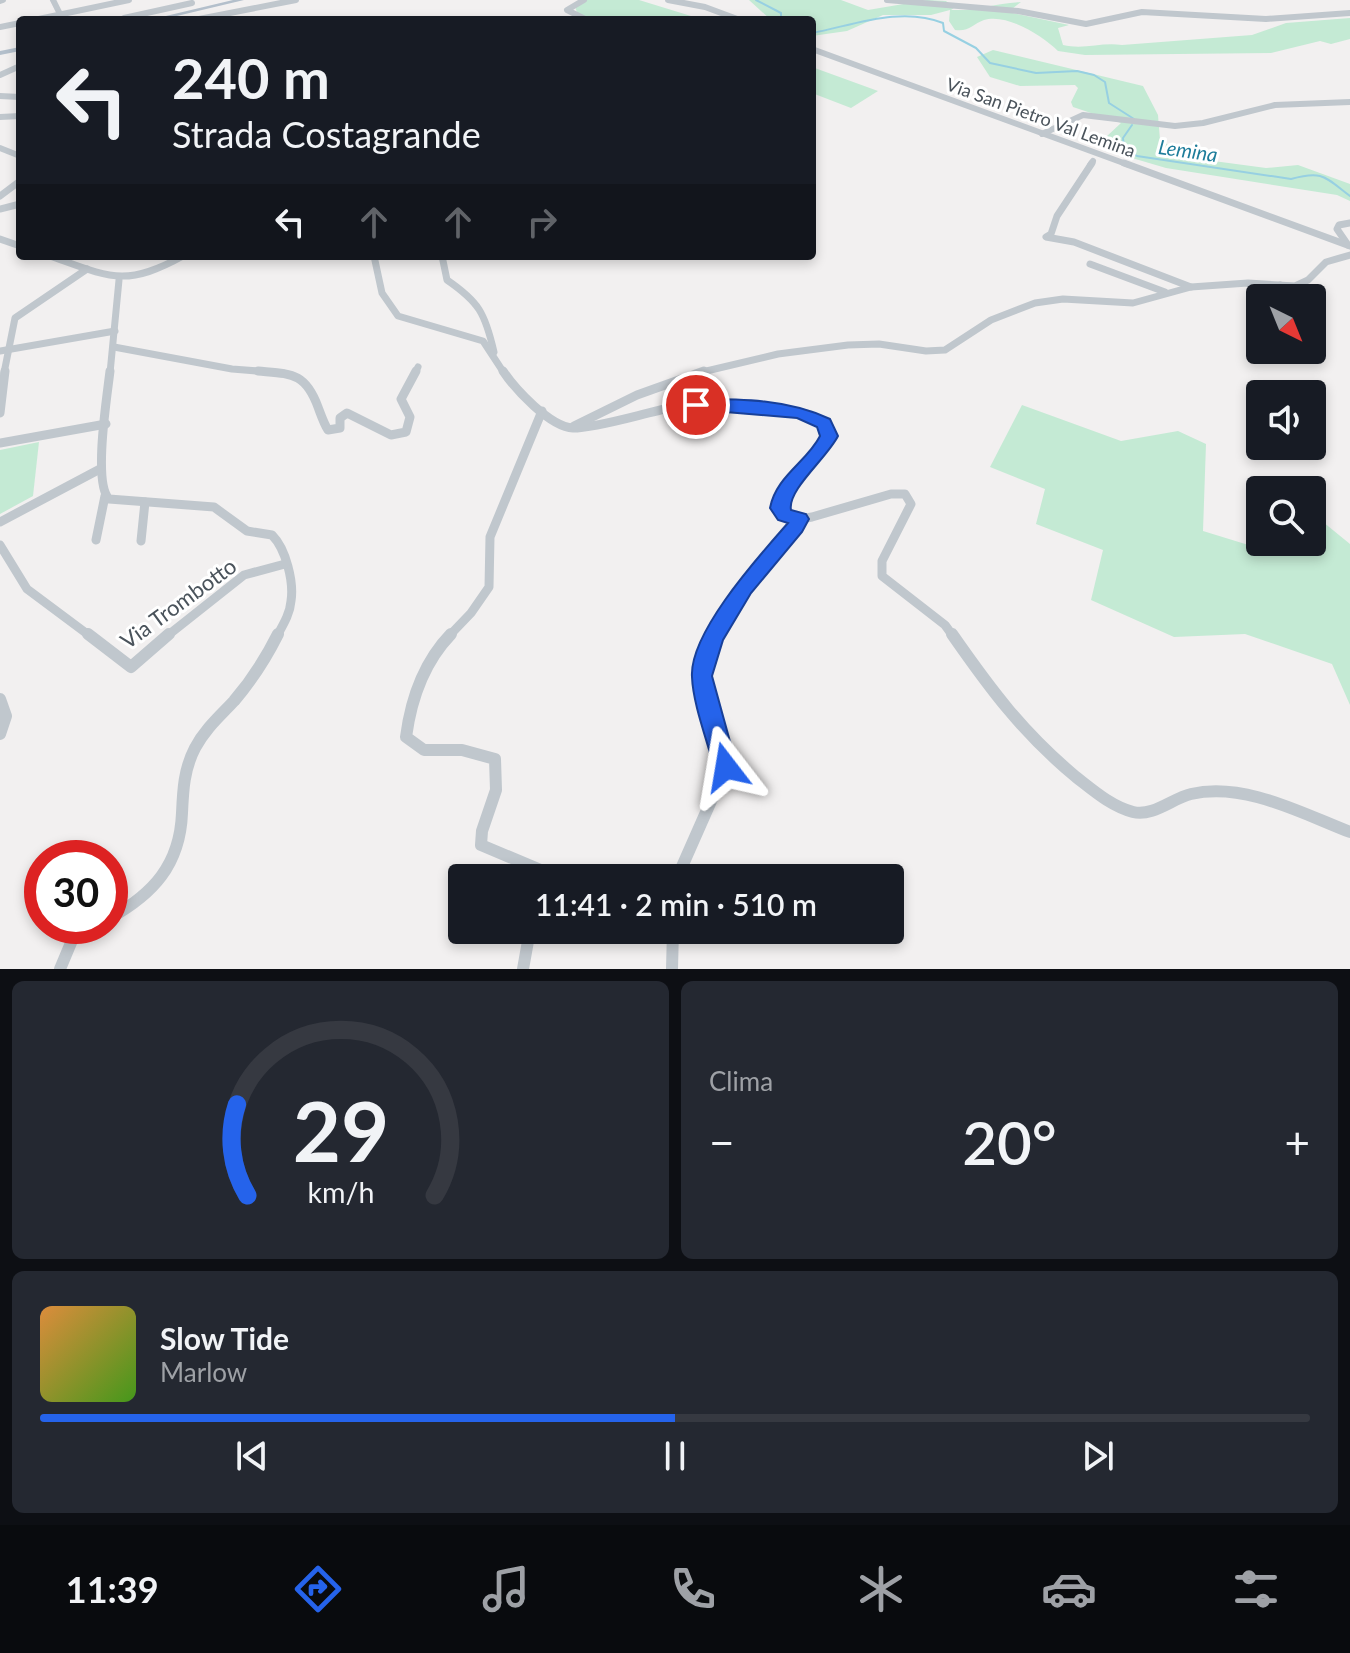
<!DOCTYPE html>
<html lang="it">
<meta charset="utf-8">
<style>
:root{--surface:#171b24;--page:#242831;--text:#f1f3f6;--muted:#9ea1a6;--line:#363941;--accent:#2563eb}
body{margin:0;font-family:Lato,sans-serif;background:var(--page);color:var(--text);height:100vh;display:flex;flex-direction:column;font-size:30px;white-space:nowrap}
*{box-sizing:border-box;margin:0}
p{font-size:26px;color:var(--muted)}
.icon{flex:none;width:44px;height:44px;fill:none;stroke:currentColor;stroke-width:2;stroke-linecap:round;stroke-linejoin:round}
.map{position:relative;height:969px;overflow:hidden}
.side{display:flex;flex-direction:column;gap:12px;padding:12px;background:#0d0f14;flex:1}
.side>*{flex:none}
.top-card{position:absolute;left:16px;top:16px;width:800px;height:244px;border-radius:8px;box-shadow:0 4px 12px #0003;background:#171b24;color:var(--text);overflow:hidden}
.needle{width:52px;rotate:137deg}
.tools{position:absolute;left:1246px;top:284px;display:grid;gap:16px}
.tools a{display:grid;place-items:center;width:80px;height:80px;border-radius:8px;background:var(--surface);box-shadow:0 4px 12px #0003;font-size:40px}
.speed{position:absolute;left:24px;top:840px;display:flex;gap:16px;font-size:40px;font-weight:700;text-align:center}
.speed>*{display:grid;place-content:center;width:104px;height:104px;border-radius:50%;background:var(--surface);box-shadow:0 4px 12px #0003;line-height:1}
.speed .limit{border:12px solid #d22;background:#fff;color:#111}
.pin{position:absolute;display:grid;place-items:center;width:68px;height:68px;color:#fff;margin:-34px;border:4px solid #fff;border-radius:50%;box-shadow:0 2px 8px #0007}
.me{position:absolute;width:88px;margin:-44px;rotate:346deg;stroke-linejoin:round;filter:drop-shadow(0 0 6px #0008)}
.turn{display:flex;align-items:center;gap:28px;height:168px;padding:0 24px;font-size:36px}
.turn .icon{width:104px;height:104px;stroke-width:2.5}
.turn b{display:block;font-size:56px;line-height:68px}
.lanes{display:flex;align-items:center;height:76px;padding:0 24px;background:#0003;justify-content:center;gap:40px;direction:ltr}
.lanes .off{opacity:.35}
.big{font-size:60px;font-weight:600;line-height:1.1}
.side .widget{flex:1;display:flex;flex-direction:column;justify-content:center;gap:12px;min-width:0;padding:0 28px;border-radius:12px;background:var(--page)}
.side .dial{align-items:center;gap:0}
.dial svg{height:208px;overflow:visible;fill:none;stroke:var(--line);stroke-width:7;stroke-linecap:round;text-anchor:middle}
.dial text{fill:var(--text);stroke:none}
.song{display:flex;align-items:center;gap:24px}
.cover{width:96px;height:96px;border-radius:12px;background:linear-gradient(135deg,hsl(30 70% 55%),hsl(100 70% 35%))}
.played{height:8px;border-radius:4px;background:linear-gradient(90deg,var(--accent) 50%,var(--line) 50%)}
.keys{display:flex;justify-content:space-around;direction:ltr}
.heat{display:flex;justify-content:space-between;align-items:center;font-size:44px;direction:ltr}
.side .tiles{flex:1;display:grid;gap:12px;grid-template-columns:1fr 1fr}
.widget:last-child{grid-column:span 2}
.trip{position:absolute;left:448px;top:864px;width:456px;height:80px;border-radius:8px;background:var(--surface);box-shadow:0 4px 12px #0003;font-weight:600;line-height:80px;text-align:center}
.tabs{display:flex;height:128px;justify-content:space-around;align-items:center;background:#090b0e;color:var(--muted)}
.tabs .icon{width:56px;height:56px}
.tabs .active{color:var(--accent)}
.tabs b{font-size:36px;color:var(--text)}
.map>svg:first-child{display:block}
</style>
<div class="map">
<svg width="1350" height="969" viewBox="0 0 1350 969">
<rect width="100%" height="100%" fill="#f2f0f0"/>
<g fill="#c4ead4">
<path d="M 587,0 L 639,0 L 704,20 L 591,20 L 578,16 L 575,6 Z"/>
<path d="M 749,0 L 841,0 L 868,10 L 927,0 L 946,1 L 954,8 L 951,10 C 976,11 997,3 1021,2 L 1008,12 L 1069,25 L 1058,28 L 1063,45 C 1084,50 1101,42 1122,45 L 1252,35 L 1286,23 L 1350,18 L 1350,39 L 1331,44 L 1320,41 L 1271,53 L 1085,55 L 1058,51 C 1043,36 1007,13 984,20 C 973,24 969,32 955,30 L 949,21 L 950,10 L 931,15 L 883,15 L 847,31 L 812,36 L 812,20 L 771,20 Z"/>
<path d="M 993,50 L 1143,86 L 1158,115 L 1160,140 L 1191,158 L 1266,168 L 1298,165 L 1350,184 L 1350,201 L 1337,195 L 1166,168 L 1132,158 L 1116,149 L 1106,137 L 1121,123 L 1073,107 L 1071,102 L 1078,88 L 1075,85 L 1020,86 L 990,77 L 977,57 Z"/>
<path d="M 812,67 L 878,91 L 851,108 L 812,93 Z"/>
<path d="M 1022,405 L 1121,441 L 1178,431 L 1206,444 L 1203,531 L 1268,551 L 1275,542 L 1312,542 L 1312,513 L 1350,544 L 1350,705 L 1332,664 L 1245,634 L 1174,637 L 1091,600 L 1103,550 L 1036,524 L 1045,489 L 990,467 Z"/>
<path d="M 39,442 L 33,496 L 0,514 L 0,450 Z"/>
</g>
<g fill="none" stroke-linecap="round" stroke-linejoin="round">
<g stroke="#97d0e2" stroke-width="2">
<path d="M 756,0 L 781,13 L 781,20"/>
<path d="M 812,33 C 854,25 901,6 943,23 L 944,31 L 976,48 L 990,63 L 1036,73 L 1077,71 L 1094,75 L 1105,82 L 1109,103 L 1134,119"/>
<path d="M 1132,125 L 1123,138 L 1124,148 L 1137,156 L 1291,179 C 1323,170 1325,177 1350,196"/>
</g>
<g stroke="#c0c7cd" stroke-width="6">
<path d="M 53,0 L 60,14"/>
<path d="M 584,0 L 567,10 L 587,20"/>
<path d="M 668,0 L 705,7 L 740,20"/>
<path d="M 887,0 L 1018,11 L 1086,24 L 1142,12 L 1266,19 L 1350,13"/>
<path d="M 0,1 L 3,0"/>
<path d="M 124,18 L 192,3"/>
<path d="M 34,20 L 129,0"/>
<path d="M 194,20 L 296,0"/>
<path d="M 0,27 L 20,23"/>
<path d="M 812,49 L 1129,165"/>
<path d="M 0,75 L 20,66"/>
<path d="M 0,96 L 20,97"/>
<path d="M 0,117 L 20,116"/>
<path d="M 1042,134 L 1083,115 L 1175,126 L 1203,123 L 1275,105 L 1350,102"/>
<path d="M 0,148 L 20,156"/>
<path d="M 1090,165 L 1093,161"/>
</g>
<g stroke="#c0c7cd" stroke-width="7">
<path d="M 1092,163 L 1057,216 L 1051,234 L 1046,237 L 1074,242 L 1191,287"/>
<path d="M 1124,163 L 1350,246"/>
<path d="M 0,196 L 20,181"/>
<path d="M 0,209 L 20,204"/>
<path d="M 0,239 L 20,246"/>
<path d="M 1348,245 L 1337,229 L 1339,225 L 1350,223"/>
<path d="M 50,256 C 109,277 125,288 183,256"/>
<path d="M 374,256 L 382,293 L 398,316 L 483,341 L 504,373"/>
<path d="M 442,256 L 447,280 C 479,302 485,313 494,352"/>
<path d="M 1090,264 L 1165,292"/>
<path d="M 1280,285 L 1288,298"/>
<path d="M 1312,333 L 1313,336"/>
<path d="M 114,347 L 232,369 L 283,373"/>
<path d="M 0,351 L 115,331"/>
<path d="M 4,373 L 15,318 L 87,269"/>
<path d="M 110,373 L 119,280"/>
<path d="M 415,373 L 418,367"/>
<path d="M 698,373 L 778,354 L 848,345 L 879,344 L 926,351 L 945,350 L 991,320 L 1035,303 L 1063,299 L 1133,303 L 1191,287 L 1248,283 L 1295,286 L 1308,280 L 1326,262 L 1350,255"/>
</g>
<g stroke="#c0c7cd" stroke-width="9">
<path d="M 110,371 C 107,397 93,483 109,499 L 214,507 L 247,531 L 272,535 C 286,549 294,582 291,601 C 290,614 283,625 277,636"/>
<path d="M 258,371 C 291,374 305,372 318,407 C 321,415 324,424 328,430 L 340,428 L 340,418 L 347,413 L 391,435 L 406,432 L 410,417 L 401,399 L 416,371"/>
<path d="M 503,371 C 515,389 550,427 573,428 C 597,428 644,413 670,408 C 715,399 767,405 811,415 L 824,424 L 828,441 C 813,458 770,491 784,515 L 800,519 L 812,517 L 891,494 L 905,494 L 911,504 L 882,561 L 882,576 L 945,625 L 953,636"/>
<path d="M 0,413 L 5,371"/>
<path d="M 574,426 L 637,395 L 704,371"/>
<path d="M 0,443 L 106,424"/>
<path d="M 0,522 L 100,469"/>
<path d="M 96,540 L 105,496"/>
<path d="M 141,541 L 145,502"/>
<path d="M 0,545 L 27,589 L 90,636"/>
<path d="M 167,636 L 244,575 L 285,564"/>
<path d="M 449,636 L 471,613 L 489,587 L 490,537 L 542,411"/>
<path d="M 714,636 L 744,588 L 800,519"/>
</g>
<g stroke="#c0c7cd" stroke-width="12">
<path d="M 88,634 L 131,667 L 169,634"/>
<path d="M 451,634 C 424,662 411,699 406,737 L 424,750 L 462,750 L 495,759 L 496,790 L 482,831 L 481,845 L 543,871 L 547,878"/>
<path d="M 952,634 C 991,690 1023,733 1076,777 C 1094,791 1111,806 1133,812 C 1153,817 1173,798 1191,794 C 1245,782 1301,813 1350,832"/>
<path d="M 0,699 L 6,716 L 0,734"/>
<path d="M 677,878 L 726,767 L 702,676 L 715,634"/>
<path d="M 110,918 C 153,894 180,865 182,813 C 183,790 184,769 195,748 C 205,729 220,716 234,701 C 251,681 266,658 278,634"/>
<path d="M 60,969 L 73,938 L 94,926"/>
<path d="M 523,969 L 530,930"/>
<path d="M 672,969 L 673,930"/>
</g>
<g fill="#b3bfcb" fill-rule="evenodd">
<path d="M 233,0 L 244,0 L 160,20 L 149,20 Z"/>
<path d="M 20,47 L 20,51 L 0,55 L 0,51 Z"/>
</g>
</g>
<path fill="#2563eb" stroke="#184099" stroke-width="2" d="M 696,399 C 742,399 788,399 830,419 L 838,436 C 827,458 787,490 791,510 L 806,514 L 809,519 L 802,532 L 751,593 L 723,640 L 712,676 L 737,767 L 734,774 L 726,777 L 718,774 L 714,767 C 707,740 693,704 692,677 C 689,633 759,556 788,523 L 778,520 L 770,508 C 776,476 807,462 820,436 L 817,427 L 797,418 L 690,409 L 687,405 L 690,401 Z"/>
<g text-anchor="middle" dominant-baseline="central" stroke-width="6" stroke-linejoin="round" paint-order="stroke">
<g font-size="18" fill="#4a535b" stroke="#fff">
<text transform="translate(1041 117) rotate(20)">Via San Pietro Val Lemina</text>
</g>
<g font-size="20" font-style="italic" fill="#1e7d9b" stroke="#fff">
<text transform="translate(1188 150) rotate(8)">Lemina</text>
</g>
<g font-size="22" fill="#4a535b" stroke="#fff">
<text transform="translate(178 603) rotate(-36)">Via Trombotto</text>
</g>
</g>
</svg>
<div class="tools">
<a><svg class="needle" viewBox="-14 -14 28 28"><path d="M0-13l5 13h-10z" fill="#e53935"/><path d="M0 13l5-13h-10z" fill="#9ea1a6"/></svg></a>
<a><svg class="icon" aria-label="sound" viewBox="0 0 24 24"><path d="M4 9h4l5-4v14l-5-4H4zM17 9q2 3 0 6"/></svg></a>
<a><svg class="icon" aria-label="search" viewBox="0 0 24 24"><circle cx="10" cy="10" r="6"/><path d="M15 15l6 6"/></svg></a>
</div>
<div class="speed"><div class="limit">30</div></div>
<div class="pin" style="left:696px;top:405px;background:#d93025"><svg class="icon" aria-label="arrive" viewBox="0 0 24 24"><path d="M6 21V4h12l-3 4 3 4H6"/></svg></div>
<svg class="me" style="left:726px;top:767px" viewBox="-20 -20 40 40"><path d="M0-17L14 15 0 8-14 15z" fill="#2563eb" stroke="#fff" stroke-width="4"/></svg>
<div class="trip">11:41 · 2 min · 510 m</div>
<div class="top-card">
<div class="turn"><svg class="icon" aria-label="left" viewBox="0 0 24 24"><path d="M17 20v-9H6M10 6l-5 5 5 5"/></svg><div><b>240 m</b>Strada Costagrande</div></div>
<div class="lanes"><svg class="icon" aria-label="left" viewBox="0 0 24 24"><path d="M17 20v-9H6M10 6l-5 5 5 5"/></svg><svg class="icon off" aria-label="ahead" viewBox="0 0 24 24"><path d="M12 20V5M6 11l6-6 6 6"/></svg><svg class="icon off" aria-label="ahead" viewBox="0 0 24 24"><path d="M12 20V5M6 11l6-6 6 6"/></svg><svg class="icon off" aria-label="right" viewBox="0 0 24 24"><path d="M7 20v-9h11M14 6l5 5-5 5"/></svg></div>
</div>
</div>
<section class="side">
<div class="tiles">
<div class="widget dial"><svg viewBox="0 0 100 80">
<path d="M14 69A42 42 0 1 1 86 69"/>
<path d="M14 69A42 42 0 0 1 10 34" stroke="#2563eb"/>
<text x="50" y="56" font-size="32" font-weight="700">29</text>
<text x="50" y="72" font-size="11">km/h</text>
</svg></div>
<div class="widget"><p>Clima</p>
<div class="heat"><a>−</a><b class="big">20°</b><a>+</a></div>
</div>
<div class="widget">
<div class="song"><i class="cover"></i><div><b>Slow Tide</b><p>Marlow</p></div></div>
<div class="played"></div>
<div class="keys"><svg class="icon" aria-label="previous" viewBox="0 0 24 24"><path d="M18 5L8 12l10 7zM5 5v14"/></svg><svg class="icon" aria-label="pause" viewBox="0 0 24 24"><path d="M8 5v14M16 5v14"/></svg><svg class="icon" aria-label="next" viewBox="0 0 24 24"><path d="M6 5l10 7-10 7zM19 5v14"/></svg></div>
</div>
</div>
</section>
<nav class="tabs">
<b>11:39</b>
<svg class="icon active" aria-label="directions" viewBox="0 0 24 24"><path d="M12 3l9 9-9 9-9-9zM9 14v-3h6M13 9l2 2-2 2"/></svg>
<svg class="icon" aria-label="music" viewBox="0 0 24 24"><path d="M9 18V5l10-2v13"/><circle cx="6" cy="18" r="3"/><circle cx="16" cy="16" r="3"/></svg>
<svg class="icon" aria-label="phone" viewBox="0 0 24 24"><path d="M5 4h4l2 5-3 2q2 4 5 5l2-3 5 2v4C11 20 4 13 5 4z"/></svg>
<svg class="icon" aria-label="climate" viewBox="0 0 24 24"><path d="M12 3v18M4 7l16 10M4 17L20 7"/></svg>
<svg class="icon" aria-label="car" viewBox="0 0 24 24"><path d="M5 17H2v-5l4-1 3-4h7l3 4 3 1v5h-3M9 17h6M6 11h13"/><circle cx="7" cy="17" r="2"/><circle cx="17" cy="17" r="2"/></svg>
<svg class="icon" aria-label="filters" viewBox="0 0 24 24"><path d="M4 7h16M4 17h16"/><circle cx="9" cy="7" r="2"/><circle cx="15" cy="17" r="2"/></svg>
</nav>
